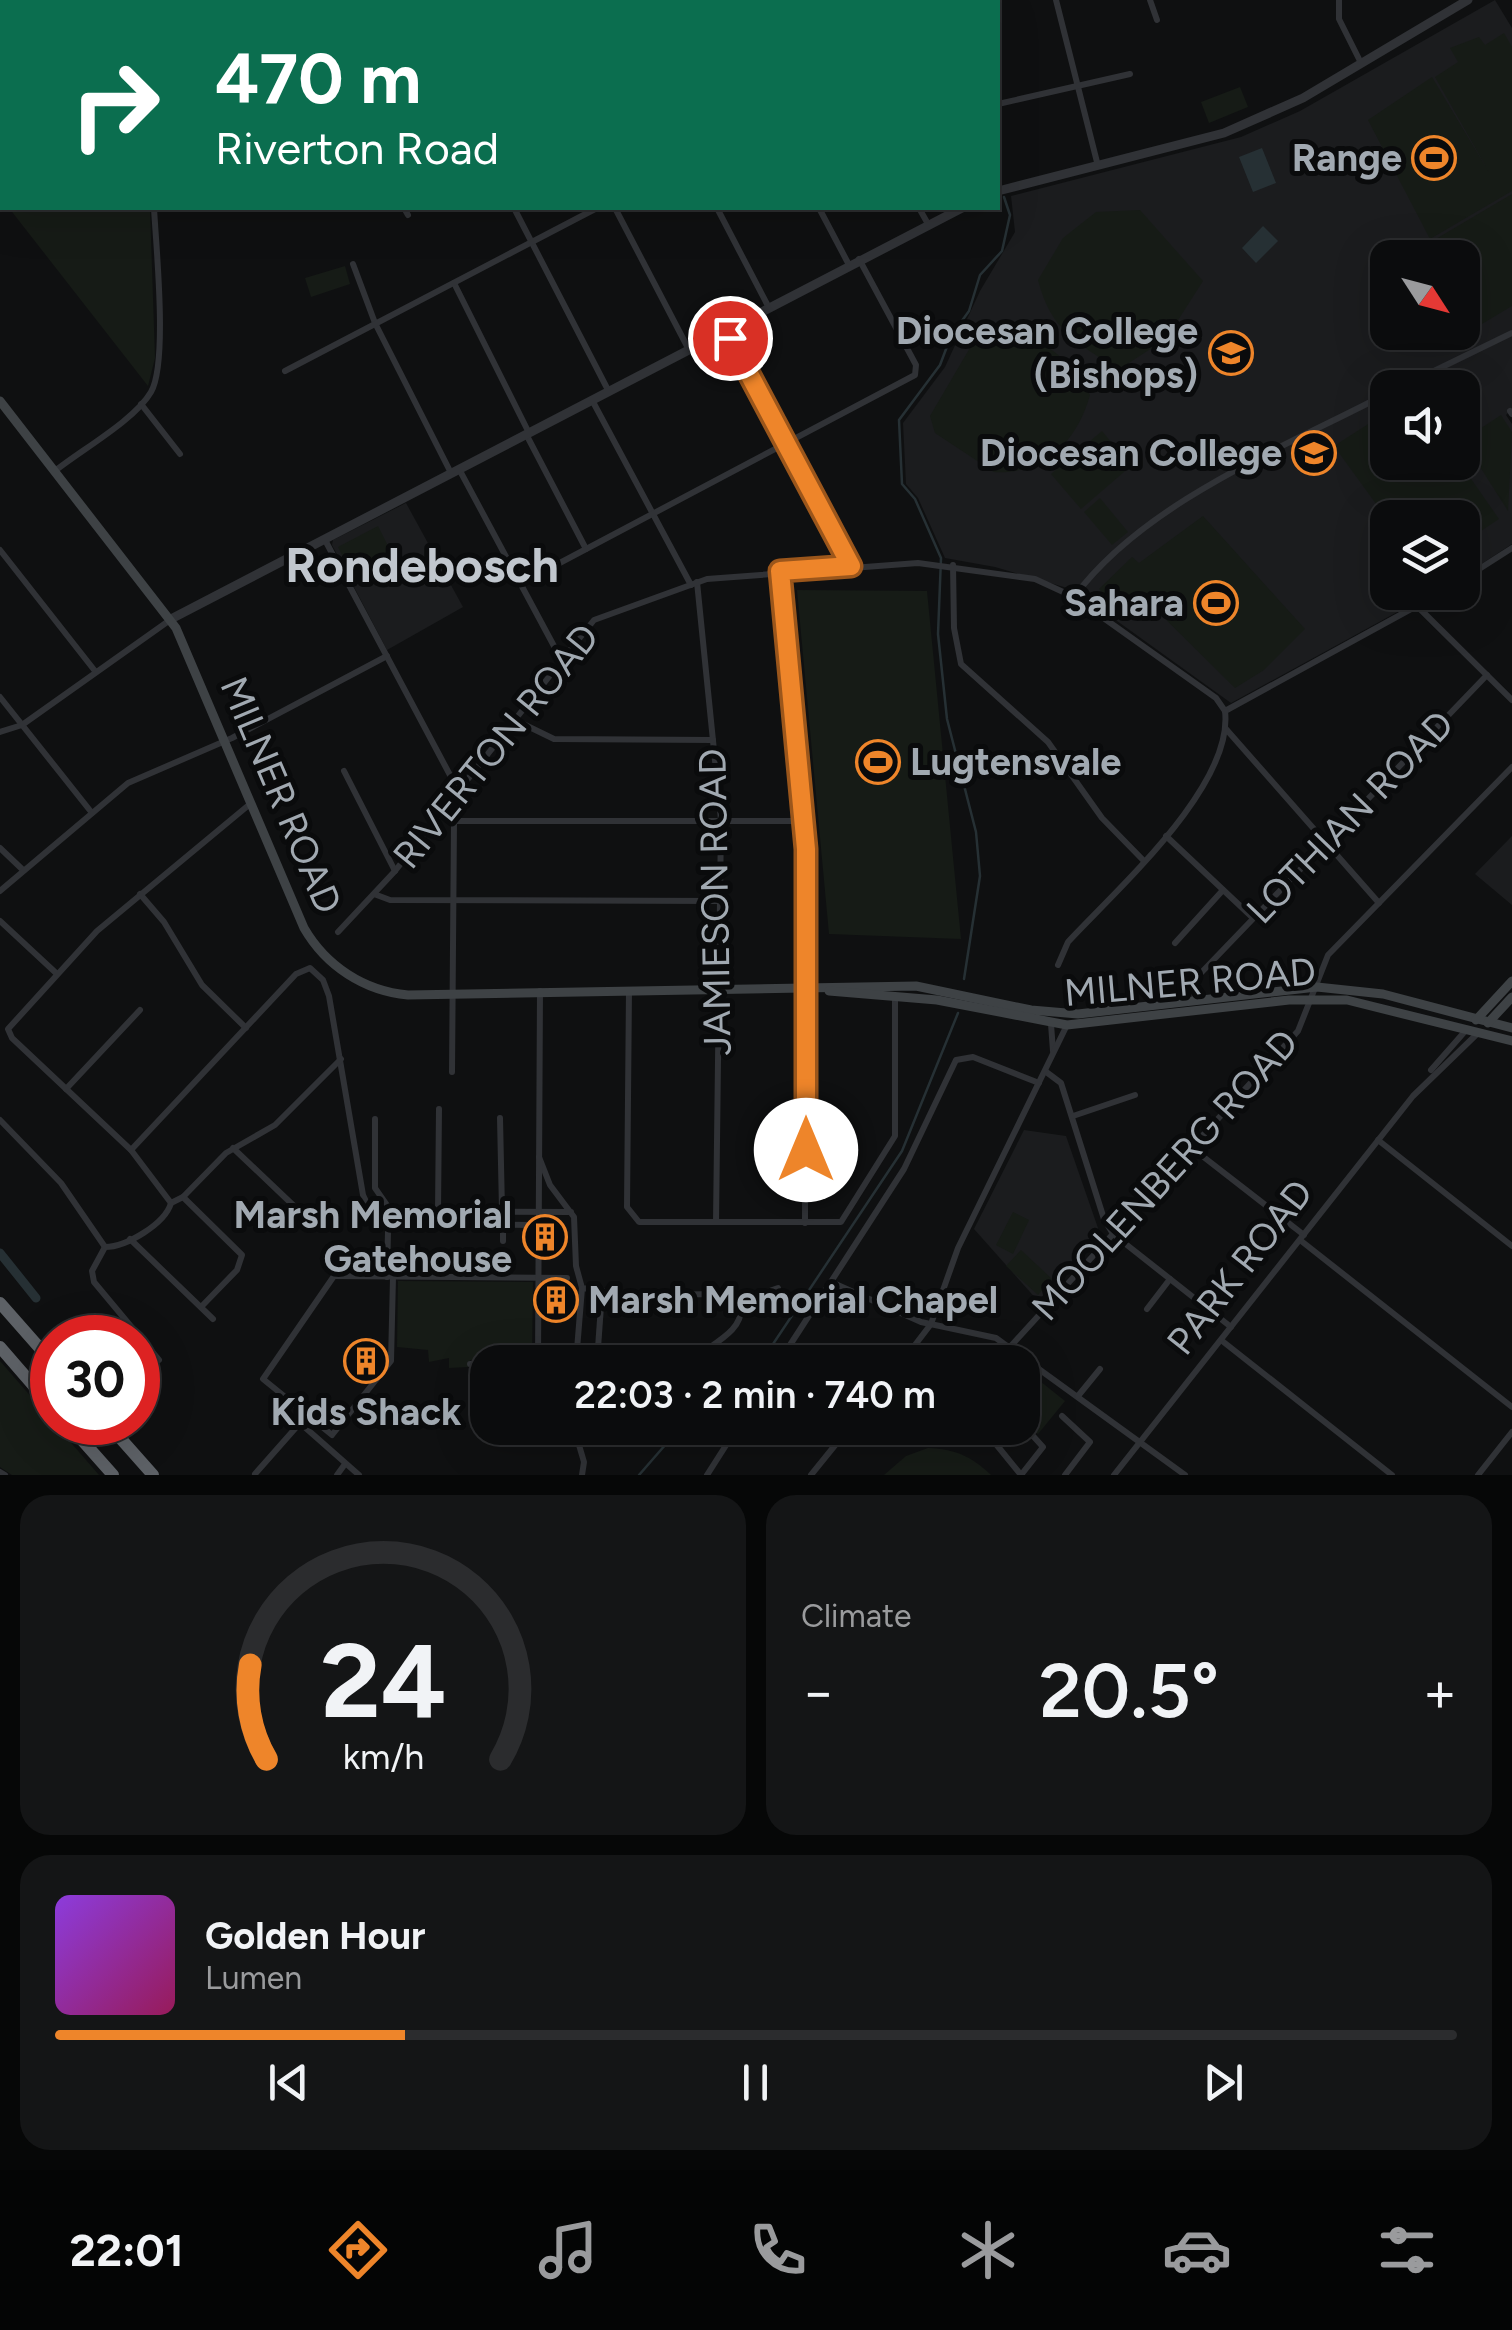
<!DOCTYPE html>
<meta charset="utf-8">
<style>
:root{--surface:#0b0c0d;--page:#141516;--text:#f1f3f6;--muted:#9a9b9d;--line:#2b2c2e;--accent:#ee852a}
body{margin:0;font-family:Figtree,sans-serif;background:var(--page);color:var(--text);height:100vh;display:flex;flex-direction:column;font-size:38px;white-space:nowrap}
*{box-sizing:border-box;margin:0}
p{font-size:32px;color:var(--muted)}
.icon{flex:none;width:55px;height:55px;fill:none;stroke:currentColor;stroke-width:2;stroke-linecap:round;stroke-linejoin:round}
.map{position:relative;height:1475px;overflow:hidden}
.sheet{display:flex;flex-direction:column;gap:20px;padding:20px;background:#060707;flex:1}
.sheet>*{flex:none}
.hud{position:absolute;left:0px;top:0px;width:1000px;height:210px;box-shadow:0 10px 40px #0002,0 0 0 2px var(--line);background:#0b6e4f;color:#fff;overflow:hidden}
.needle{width:65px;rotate:126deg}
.controls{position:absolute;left:1370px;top:240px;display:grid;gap:20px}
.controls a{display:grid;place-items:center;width:110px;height:110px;border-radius:20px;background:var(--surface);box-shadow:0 10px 40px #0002,0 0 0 2px var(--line);font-size:50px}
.speed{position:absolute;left:30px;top:1315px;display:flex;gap:20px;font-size:50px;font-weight:700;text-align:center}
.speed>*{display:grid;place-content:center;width:130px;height:130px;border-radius:50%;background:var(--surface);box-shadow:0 10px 40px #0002,0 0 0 2px var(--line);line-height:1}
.speed .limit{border:15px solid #d22;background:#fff;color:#111}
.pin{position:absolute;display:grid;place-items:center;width:85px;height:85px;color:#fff;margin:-42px;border:5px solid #fff;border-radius:50%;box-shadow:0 2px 10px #0007}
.me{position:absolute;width:110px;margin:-55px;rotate:0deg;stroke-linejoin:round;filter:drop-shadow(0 0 8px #0008)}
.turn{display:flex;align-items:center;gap:35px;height:210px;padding:0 50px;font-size:45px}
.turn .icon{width:130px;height:130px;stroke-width:2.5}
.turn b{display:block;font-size:70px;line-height:85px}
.big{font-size:75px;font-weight:600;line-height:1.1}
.sheet .widget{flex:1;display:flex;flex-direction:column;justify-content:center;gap:15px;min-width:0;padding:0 35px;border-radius:30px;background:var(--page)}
.sheet .dial{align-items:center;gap:0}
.dial svg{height:260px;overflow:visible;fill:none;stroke:var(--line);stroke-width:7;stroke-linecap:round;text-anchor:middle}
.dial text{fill:var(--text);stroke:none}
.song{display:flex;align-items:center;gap:30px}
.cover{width:120px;height:120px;border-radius:15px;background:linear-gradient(135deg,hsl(270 70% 55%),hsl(330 70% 35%))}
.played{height:10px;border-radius:5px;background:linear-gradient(90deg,var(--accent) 25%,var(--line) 25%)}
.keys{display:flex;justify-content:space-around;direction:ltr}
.heat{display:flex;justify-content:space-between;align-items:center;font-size:55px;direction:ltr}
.sheet .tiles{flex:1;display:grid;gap:20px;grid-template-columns:1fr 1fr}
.widget:last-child{grid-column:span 2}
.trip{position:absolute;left:470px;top:1345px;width:570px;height:100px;border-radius:30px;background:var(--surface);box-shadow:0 10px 40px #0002,0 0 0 2px var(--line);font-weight:600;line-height:100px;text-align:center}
.tab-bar{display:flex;height:160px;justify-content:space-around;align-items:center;background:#040505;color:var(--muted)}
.tab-bar .icon{width:70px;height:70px}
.tab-bar .current{color:var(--accent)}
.tab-bar b{font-size:45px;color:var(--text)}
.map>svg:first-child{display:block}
</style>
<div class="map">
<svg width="1512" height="1475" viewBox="0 0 1512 1475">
<rect width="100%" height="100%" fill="#0f1011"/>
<g fill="#1b1c1e" fill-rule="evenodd">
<path d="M 1495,0 L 1512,28 L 1512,409 L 1506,415 L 1512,424 L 1512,544 L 1463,576 L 1462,518 L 1388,518 L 1388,592 L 1432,593 L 1231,703 L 1074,590 L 995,567 L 945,558 L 918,498 L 906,484 L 903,423 L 945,367 L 980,291 L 1015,232 L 1011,196 L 1241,137 L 1300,111 ZM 1388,258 L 1462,258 L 1462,332 L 1388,332 ZM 1388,388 L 1462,388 L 1462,462 L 1388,462 Z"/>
<path d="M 406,503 L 463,607 L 387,650 L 332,545 L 333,540 Z"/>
<path d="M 1512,836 L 1512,905 L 1475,874 Z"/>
<path d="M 1024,1130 L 1066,1136 L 1098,1228 L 1095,1238 L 1038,1301 L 974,1229 Z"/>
</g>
<g fill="#161b16">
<path d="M 1504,33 L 1512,47 L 1512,191 L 1430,239 L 1368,120 L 1432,77 L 1490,174 L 1435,77 L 1458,62 L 1450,48 L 1479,37 L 1485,45 Z"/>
<path d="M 1240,87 L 1248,107 L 1209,123 L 1201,102 Z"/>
<path d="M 1512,194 L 1512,306 L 1482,324 L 1463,295 L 1462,258 L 1438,257 L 1429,243 Z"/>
<path d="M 9,208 L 150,208 L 155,358 L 148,386 Z"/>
<path d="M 1140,210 L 1203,281 L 1166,339 L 1118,370 C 1076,341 1051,331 1038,280 L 1063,238 L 1096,212 Z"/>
<path d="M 345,266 L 350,284 L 311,297 L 305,278 Z"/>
<path d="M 988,332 C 1039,335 1064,350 1090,395 C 1077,442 1043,475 994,472 L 935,433 L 930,416 L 974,341 Z"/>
<path d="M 1387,412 L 1388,462 L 1460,463 L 1499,519 L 1463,543 L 1462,518 L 1387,519 L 1334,446 Z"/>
<path d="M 1501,415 L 1512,432 L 1508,511 L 1463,440 Z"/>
<path d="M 1102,431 L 1131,466 L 1081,509 L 1051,474 Z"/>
<path d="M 1100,498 L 1128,532 L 1112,545 L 1084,512 Z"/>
<path d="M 1203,516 L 1305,629 L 1264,670 L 1235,688 L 1138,592 L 1120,610 L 1099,589 L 1132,557 L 1139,563 Z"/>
<path d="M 378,526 L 396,562 L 356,583 L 338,547 Z"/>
<path d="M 797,590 L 927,591 L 961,939 L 829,934 Z"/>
<path d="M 1013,1212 L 1029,1220 L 1013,1254 L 996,1245 Z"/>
<path d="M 1021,1250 L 1052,1279 L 1038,1295 L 1006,1266 Z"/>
<path d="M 533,1282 L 532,1360 L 470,1360 L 469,1367 L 449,1368 L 449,1358 L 429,1362 L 428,1350 L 397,1347 L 398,1281 Z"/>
<path d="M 0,1361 L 99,1475 L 12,1475 L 0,1467 Z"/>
<path d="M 1031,1374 L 1065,1401 L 1038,1434 L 1023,1422 L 1023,1385 Z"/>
<path d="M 928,1448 C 955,1449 971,1456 991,1475 L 884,1475 L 906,1456 Z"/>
</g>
<g fill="#263034">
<path d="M 1262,148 L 1276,183 L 1253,192 L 1239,157 Z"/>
<path d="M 1263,226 L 1278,241 L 1256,263 L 1242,248 Z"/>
</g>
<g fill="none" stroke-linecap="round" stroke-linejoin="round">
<g stroke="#263034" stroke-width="2.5">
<path d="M 998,18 L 1000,1"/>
<path d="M 998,174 L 998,177"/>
<path d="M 964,979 L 980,876 L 976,832 L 947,719 L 938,634 L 941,558 L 915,499 L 902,484 L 899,420 L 940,365 L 951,336 L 969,311 L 980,275 L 1002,251 L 1010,215 L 1004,197"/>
<path d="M 761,1362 L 902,1151 L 958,1013"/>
<path d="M 639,1475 L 680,1428"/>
</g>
<path stroke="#263034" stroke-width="9" d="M 0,1253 L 36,1298"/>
<g stroke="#303236" stroke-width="6">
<path d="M 210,0 L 210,2"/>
<path d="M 306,0 L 308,2"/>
<path d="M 407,0 L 408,2"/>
<path d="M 501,0 L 502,2"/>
<path d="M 609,0 L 610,2"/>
<path d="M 712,0 L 713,2"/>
<path d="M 812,0 L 813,2"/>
<path d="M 913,0 L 914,2"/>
<path d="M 1056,0 L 1098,166"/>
<path d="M 1150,0 L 1157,20"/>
<path d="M 1339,0 L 1339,19 L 1361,63"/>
<path d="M 31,2 L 46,0"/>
<path d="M 128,2 L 131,0"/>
<path d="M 630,2 L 635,0"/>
<path d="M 994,2 L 999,0"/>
<path d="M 0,8 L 2,7"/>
<path d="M 998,104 L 1130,74"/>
<path d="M 0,136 L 2,135"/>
<path d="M 404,208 L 408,215"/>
<path d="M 514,208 L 608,390"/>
<path d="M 615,208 L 688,348"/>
<path d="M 717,208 L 768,306"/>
<path d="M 819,208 L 848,263"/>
<path d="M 919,208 L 928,224"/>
<path d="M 353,264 L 375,323 L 451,473"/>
<path d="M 454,283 L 529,433"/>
<path d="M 725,330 L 851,566"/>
<path d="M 285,371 L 597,208"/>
<path d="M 1399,388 L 1512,333"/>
<path d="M 592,400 L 691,585"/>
<path d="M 141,404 L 180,454"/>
<path d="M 1510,411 L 1512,414"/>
<path d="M 526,434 L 586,549"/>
<path d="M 459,469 L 562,661"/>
<path d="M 55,471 C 81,450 135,420 151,392 C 168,363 156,246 154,208"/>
<path d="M 325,540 L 459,792"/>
<path d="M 0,550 L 95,671"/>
<path d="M 953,565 L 954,628 L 961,664 L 1048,742 L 1102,818 L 1143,860"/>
<path d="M 780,571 L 806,849 L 805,1223"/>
<path d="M 1462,580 L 1512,548"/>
<path d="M 697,582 L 721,820 L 716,1222"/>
<path d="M 520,584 L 915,375 L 916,365 L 859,259"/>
<path d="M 1074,597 C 1144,502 1285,447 1388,393"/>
<path d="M 1417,606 L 1512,700"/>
<path d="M 0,697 L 92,813"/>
<path d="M 1225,711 L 1442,592"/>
<path d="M 515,720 L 554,739 L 713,740"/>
<path d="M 1226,729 L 1379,903"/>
<path d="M 0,732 L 22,725 L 170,620"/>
<path d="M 344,771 L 395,871"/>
<path d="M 454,821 L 803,821"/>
<path d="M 1166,836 L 1253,918"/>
<path d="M 0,848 L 23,870"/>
<path d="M 0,891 L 128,783 L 232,738 L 387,656"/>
<path d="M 140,894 L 164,922 L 202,985 L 246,1028"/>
<path d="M 374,894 L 390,900 L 720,901"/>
<path d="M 0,921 L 56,973"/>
<path d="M 338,932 L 395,871 L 594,620 L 707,579 L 918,563 L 1035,579 L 1074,597 L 1216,698 L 1225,711"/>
<path d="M 1175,943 L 1223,890"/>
<path d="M 1058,965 L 1068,942 C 1116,890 1234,786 1225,711"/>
<path d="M 629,990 L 627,1207 L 639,1222 L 841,1222 L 895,1136 L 895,996"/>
<path d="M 1195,1002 L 1194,984 L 1199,975 L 1487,675"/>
<path d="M 1051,1024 L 1053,1051"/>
<path d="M 1431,1070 L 1467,1029"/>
<path d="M 1045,1071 L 1061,1083 L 1104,1219 L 1113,1234 L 1231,1327"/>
<path d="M 452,1072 L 454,821"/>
<path d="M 66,1089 L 140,1010"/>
<path d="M 1073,1116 L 1135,1095"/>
<path d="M 500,1118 L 502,1210"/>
<path d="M 375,1119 L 375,1188 L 391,1211 L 571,1212"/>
<path d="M 0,1120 L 61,1183 L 105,1247"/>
<path d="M 1378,1140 L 1512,1246"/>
<path d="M 233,1148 L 293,1205"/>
<path d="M 1192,1148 L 1304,1235"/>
<path d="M 131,1150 L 296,974 L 310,968 L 323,980 L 329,996 L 363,1195 L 370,1210"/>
<path d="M 539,1157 L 550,1185 L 574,1217 L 576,1266 L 582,1288 L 633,1295 L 726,1294 L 741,1304 C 745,1333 708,1345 690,1362"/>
<path d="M 183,1197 L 242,1255 L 237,1270 L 201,1307"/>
<path d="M 171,1203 L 131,1150 L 12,1038 L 8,1029 L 97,931 L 250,804"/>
<path d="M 171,1203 L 183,1197 L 226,1153 L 275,1125 L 341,1059"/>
<path d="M 438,1211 L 439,1109"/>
<path d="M 130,1239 L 213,1319"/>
<path d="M 1300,1240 L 1512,1407"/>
<path d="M 503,1241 L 503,1225"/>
<path d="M 105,1247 L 92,1271 L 94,1282 L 159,1360"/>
<path d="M 105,1247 C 126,1247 165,1224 171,1203"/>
<path d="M 334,1247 L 334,1276 L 567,1278"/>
<path d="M 334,1276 L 263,1379 L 332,1435 L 391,1361 L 393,1277"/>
<path d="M 387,1277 L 388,1231 L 395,1224 L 538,1225"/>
<path d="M 831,1282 L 921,1322 L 996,1338 L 1185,1475"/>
<path d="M 733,1295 L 755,1296"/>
<path d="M 1147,1309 L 1170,1279"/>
<path d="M 742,1313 L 752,1307 L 755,1296 L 778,1288"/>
<path d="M 1221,1340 L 1392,1475"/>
<path d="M 1010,1347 L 1298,1031 L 1328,955 L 1512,767"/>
<path d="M 538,1362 L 540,991"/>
<path d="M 576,1362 L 582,1288"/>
<path d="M 597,1362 L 601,1306"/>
<path d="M 779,1362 L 904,1169 L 956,1060 L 973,1057 L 1039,1083"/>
<path d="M 902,1362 L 931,1324 L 958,1248 L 1067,1025"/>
<path d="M 470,1364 L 488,1364"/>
<path d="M 1078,1396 L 1100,1369"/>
<path d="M 1062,1416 L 1090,1442 L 1065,1475"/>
<path d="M 574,1428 L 584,1462 L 582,1475"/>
<path d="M 966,1428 L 991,1438 L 1021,1475"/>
<path d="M 480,1429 L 517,1428"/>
<path d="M 0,1472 L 5,1475"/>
<path d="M 255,1474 L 300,1423 L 359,1475"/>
<path d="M 337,1475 L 345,1464"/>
<path d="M 707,1475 L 737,1428"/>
<path d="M 811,1475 L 849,1428"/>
<path d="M 1021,1475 L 1043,1447 L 1033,1436"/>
<path d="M 1114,1475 L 1413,1096 L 1478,1033"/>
<path d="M 1478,1475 L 1512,1432"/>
</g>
<g stroke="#303236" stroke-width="9">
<path d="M 998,191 L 1224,133 L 1303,98 L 1468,0"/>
<path d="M 171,619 L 962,208"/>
</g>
<g stroke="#3e4245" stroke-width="9">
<path d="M 0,401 L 176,628 L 304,928 C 326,966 364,991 408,995 L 916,986 L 1031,1010 L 1078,1014 L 1317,987 L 1383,994 L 1512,1028"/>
<path d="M 829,991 L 937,1000 L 1067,1025 L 1289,1000 L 1347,1000 L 1512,1041"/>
<path d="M 1476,1020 L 1512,981"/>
<path d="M 1488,1023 L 1512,997"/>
</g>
<g stroke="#5d6166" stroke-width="12">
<path d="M 0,1303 L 52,1362"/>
<path d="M 0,1347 L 52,1407"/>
<path d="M 66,1422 L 113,1475"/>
<path d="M 106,1422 L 153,1475"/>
</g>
</g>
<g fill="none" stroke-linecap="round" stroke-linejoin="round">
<g stroke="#9b561b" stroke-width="25">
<path id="route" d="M 730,338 L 851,566 L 780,571 L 806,849 L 806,1150"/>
</g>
<use href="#route" stroke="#ee852a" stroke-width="18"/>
</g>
<defs>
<g id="stadium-ring" transform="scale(2.25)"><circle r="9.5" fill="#0a0b0c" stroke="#ee852a" stroke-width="1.5"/><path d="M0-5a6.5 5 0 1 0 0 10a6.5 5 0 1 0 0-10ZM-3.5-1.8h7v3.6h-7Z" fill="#ee852a"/></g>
<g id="school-ring" transform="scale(2.25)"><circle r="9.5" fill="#0a0b0c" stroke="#ee852a" stroke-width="1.5"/><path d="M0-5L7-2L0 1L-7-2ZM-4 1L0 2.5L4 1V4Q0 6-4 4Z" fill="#ee852a"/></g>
<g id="building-ring" transform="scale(2.25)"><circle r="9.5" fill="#0a0b0c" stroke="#ee852a" stroke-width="1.5"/><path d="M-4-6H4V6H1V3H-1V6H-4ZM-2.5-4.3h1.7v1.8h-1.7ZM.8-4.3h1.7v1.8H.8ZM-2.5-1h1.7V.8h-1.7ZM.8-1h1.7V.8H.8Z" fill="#ee852a"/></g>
</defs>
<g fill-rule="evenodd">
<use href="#stadium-ring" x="1434" y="158"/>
<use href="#school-ring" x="1231" y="353"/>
<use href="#school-ring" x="1314" y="453"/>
<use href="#stadium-ring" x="1216" y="603"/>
<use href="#stadium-ring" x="878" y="762"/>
<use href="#building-ring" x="545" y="1237"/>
<use href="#building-ring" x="556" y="1300"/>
<use href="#building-ring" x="366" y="1361"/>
</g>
<g text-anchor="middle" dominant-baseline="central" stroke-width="10" stroke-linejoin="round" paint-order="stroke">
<g font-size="38" font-weight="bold" fill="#a1a9b1" stroke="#0a0b0c" text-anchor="end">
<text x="1402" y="158">Range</text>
<text x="1198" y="331">Diocesan College<tspan x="1198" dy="44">(Bishops)</tspan></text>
<text x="1282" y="453">Diocesan College</text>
<text x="1184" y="603">Sahara</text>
<text x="910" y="762" text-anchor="start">Lugtensvale</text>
<text x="512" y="1215">Marsh Memorial<tspan x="512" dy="44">Gatehouse</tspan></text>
<text x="588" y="1300" text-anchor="start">Marsh Memorial Chapel</text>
<text x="366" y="1412" text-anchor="middle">Kids Shack</text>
</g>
<g font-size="38" fill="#a1a9b1" stroke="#0a0b0c">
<text transform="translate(496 746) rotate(-51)">RIVERTON ROAD</text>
<text transform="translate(281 795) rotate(67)">MILNER ROAD</text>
<text transform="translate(1350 817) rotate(-46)">LOTHIAN ROAD</text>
<text transform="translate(715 902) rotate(-91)">JAMIESON ROAD</text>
<text transform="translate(1190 982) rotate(-5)">MILNER ROAD</text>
<text transform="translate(1165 1175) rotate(-48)">MOOLENBERG ROAD</text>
<text transform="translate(1240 1267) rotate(-52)">PARK ROAD</text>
</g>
<g font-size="48" font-weight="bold" fill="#c1c7ce" stroke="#0a0b0c">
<text x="422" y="565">Rondebosch</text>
</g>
</g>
</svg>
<div class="controls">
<a><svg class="needle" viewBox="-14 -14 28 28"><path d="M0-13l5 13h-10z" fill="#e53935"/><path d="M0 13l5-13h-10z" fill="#9a9b9d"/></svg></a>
<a><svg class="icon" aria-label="sound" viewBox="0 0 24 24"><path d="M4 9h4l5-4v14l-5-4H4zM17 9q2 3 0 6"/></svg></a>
<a><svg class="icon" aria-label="layers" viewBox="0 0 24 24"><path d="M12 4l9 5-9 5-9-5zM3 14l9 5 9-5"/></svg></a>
</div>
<div class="speed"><div class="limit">30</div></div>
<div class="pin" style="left:730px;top:338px;background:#d93025"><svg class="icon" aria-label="arrive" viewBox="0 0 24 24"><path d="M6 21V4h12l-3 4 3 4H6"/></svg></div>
<svg class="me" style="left:806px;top:1150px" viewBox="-20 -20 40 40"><circle r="19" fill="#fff"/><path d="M0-13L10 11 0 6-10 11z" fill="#ee852a"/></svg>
<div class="trip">22:03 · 2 min · 740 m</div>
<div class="hud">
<div class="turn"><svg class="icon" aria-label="right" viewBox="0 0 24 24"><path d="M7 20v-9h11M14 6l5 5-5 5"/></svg><div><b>470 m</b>Riverton Road</div></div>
</div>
</div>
<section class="sheet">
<div class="tiles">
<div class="widget dial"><svg viewBox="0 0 100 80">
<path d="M14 69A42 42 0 1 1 86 69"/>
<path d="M14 69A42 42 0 0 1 9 40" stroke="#ee852a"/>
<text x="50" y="56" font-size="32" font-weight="700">24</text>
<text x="50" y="72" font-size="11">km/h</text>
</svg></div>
<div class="widget"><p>Climate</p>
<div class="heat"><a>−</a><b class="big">20.5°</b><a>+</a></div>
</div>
<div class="widget">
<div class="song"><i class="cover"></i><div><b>Golden Hour</b><p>Lumen</p></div></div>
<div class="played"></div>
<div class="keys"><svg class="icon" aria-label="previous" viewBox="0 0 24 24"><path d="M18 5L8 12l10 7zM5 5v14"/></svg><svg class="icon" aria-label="pause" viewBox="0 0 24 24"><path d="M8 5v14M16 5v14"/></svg><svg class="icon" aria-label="next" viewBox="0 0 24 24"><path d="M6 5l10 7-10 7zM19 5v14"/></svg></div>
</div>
</div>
</section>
<nav class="tab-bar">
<b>22:01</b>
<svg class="icon current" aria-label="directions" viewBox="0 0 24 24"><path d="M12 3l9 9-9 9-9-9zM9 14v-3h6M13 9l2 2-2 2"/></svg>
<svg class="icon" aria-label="music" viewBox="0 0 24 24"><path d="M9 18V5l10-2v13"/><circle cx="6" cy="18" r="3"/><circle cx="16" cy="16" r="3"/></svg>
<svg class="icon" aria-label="phone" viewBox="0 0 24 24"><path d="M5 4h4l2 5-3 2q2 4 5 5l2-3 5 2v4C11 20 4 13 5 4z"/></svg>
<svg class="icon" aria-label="climate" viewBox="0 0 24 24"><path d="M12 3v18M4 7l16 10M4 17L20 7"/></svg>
<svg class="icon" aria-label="car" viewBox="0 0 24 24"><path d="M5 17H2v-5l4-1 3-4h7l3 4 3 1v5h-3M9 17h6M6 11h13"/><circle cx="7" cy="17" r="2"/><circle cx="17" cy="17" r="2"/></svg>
<svg class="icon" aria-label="filters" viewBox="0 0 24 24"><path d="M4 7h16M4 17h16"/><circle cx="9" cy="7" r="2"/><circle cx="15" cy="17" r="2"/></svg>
</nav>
